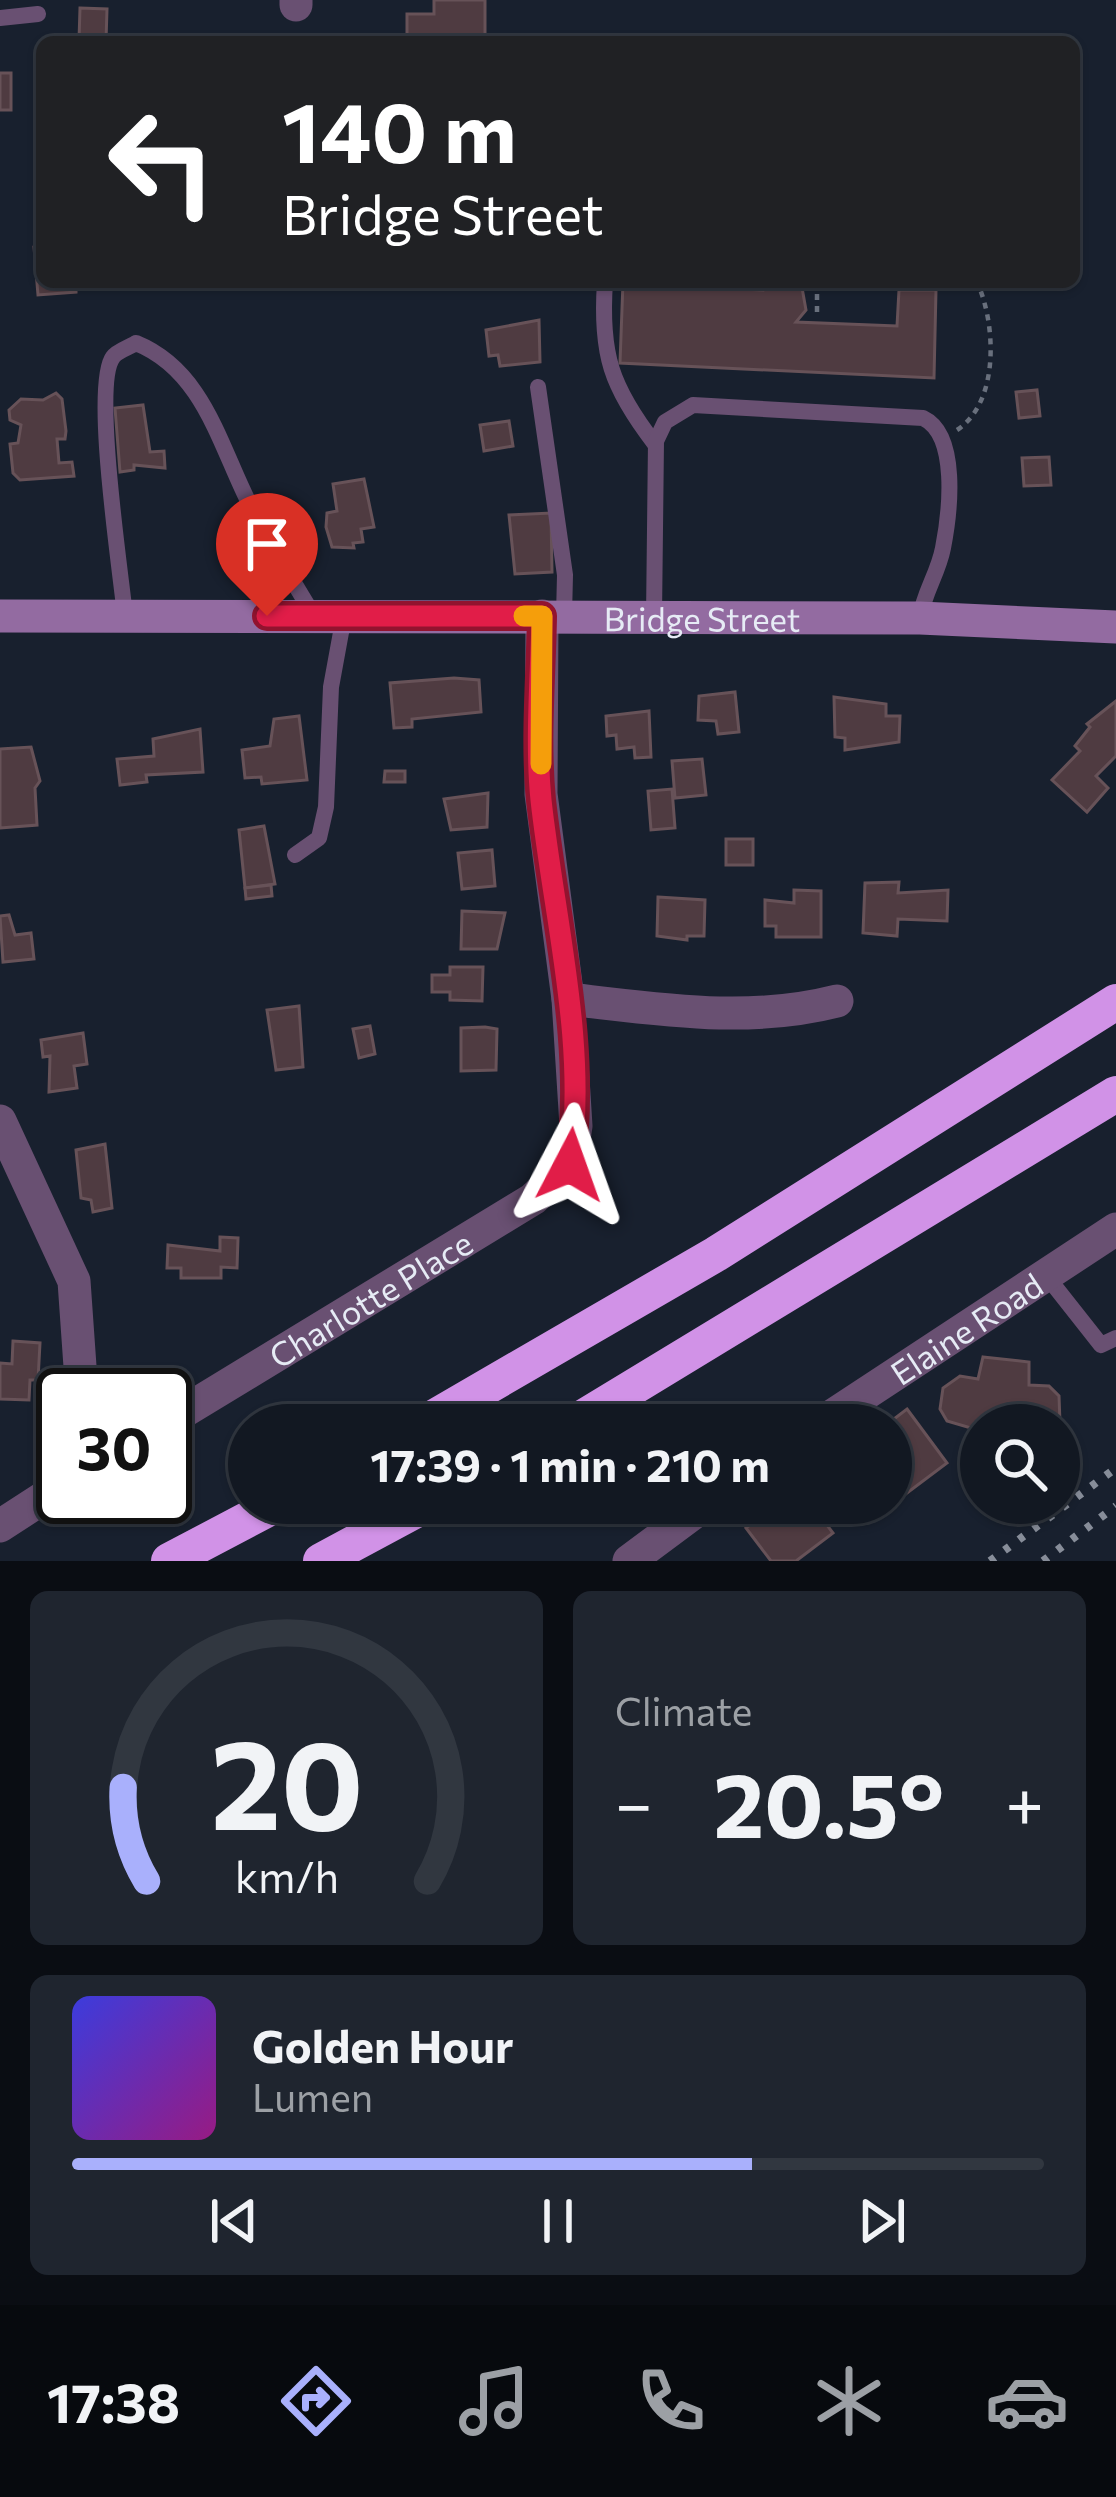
<!DOCTYPE html>
<meta charset="utf-8">
<style>
:root{--surface:#121822;--page:#1f252f;--text:#f1f3f6;--muted:#9ca0a5;--line:#313740;--accent:#a9b0fc}
body{margin:0;font-family:Commissioner,sans-serif;background:var(--page);color:var(--text);height:100vh;display:flex;flex-direction:column;font-size:45px;white-space:nowrap}
*{box-sizing:border-box;margin:0}
p{font-size:39px;color:var(--muted)}
.icon{flex:none;width:66px;height:66px;fill:none;stroke:currentColor;stroke-width:2;stroke-linecap:round;stroke-linejoin:round}
.map{position:relative;height:1561px;overflow:hidden}
.drawer{display:flex;flex-direction:column;gap:30px;padding:30px;background:#0a0d13;flex:1}
.drawer>*{flex:none}
.top-card{position:absolute;left:36px;top:36px;width:1044px;height:252px;border-radius:18px;box-shadow:0 3px 9px #0004,0 0 0 3px var(--line);background:#202124;color:#fff;overflow:hidden}
.fabs{position:absolute;left:960px;top:1404px;display:grid;gap:24px}
.fabs a{display:grid;place-items:center;width:120px;height:120px;border-radius:50%;background:var(--surface);box-shadow:0 3px 9px #0004,0 0 0 3px var(--line);font-size:60px}
.speed{position:absolute;left:36px;top:1368px;display:flex;gap:24px;font-size:60px;font-weight:700;text-align:center}
.speed>*{display:grid;place-content:center;width:156px;height:156px;border-radius:50%;background:var(--surface);box-shadow:0 3px 9px #0004,0 0 0 3px var(--line);line-height:1}
.speed .limit{border:6px solid #111;border-radius:18px;background:#fff;color:#111}
.pin{position:absolute;display:grid;place-items:center;width:102px;height:102px;color:#fff;margin:-123px -51px;border-radius:50% 50% 50% 0;rotate:-45deg;box-shadow:0 0 12px #0007}
.pin .icon{rotate:45deg}
.me{position:absolute;width:132px;margin:-66px;rotate:4deg;stroke-linejoin:round;filter:drop-shadow(0 0 9px #0008)}
.turn{display:flex;align-items:center;gap:42px;height:252px;padding:0 48px;font-size:54px}
.turn .icon{width:156px;height:156px;stroke-width:2.5}
.turn b{display:block;font-size:84px;line-height:102px}
.big{font-size:90px;font-weight:700;line-height:1.1}
.drawer .widget{flex:1;display:flex;flex-direction:column;justify-content:center;gap:18px;min-width:0;padding:0 42px;border-radius:18px;background:var(--page)}
.drawer .dial{align-items:center;gap:0}
.dial svg{height:312px;overflow:visible;fill:none;stroke:var(--line);stroke-width:7;stroke-linecap:round;text-anchor:middle}
.dial text{fill:var(--text);stroke:none}
.song{display:flex;align-items:center;gap:36px}
.cover{width:144px;height:144px;border-radius:18px;background:linear-gradient(135deg,hsl(240 70% 55%),hsl(310 70% 35%))}
.played{height:12px;border-radius:6px;background:linear-gradient(90deg,var(--accent) 70%,var(--line) 70%)}
.keys{display:flex;justify-content:space-around;direction:ltr}
.heat{display:flex;justify-content:space-between;align-items:center;font-size:66px;direction:ltr}
.drawer .tiles{flex:1;display:grid;gap:30px;grid-template-columns:1fr 1fr}
.widget:last-child{grid-column:span 2}
.trip{position:absolute;left:228px;top:1404px;width:684px;height:120px;border-radius:60px;background:var(--surface);box-shadow:0 3px 9px #0004,0 0 0 3px var(--line);font-weight:700;line-height:120px;text-align:center}
.menu{display:flex;height:192px;justify-content:space-around;align-items:center;background:#070a0e;color:var(--muted)}
.menu .icon{width:84px;height:84px}
.menu .current{color:var(--accent)}
.menu b{font-size:54px;color:var(--text)}
.map>svg:first-child{display:block}
</style>
<div class="map">
<svg width="1116" height="1561" viewBox="0 0 1116 1561">
<rect width="100%" height="100%" fill="#18202e"/>
<g fill="#4f3b41" stroke="#675258" stroke-width="3">
<path d="M 434,0 L 485,0 L 485,38 L 407,42 L 407,14 L 434,14 Z"/>
<path d="M 80,8 L 107,9 L 106,41 L 79,40 Z"/>
<rect x="0" y="73" width="11" height="37"/>
<path d="M 42,246 L 42,282 L 76,282 L 76,292 L 38,295 L 34,247 Z"/>
<path d="M 623,282 L 680,288 L 681,282 L 742,282 L 741,289 L 763,290 L 764,282 L 801,282 L 806,310 L 796,322 L 897,326 L 899,290 L 936,290 L 934,378 L 620,363 Z"/>
<path d="M 539,320 L 540,362 L 500,366 L 498,355 L 489,356 L 486,330 Z"/>
<path d="M 1037,390 L 1040,416 L 1019,418 L 1016,392 Z"/>
<path d="M 56,393 L 62,399 L 66,431 L 65,439 L 57,439 L 59,463 L 72,462 L 74,476 L 20,480 L 13,473 L 10,444 L 18,443 L 21,425 L 10,420 L 9,410 L 21,399 L 43,400 Z"/>
<path d="M 143,405 L 150,452 L 164,451 L 165,468 L 134,465 L 134,470 L 120,472 L 115,408 Z"/>
<path d="M 509,421 L 513,446 L 484,451 L 480,425 Z"/>
<path d="M 1049,457 L 1051,485 L 1024,486 L 1022,458 Z"/>
<path d="M 364,479 L 374,527 L 361,529 L 363,542 L 353,543 L 354,548 L 332,547 L 326,527 L 327,513 L 337,511 L 333,484 Z"/>
<path d="M 551,513 L 552,572 L 515,574 L 509,515 Z"/>
<path d="M 454,678 L 479,680 L 481,712 L 412,719 L 412,727 L 394,728 L 390,683 Z"/>
<path d="M 735,692 L 739,732 L 718,734 L 716,721 L 698,720 L 699,696 Z"/>
<path d="M 834,697 L 886,704 L 886,716 L 900,716 L 899,742 L 845,750 L 845,738 L 835,737 Z"/>
<path d="M 1116,701 L 1116,756 L 1096,776 L 1108,788 L 1087,812 L 1052,780 L 1080,751 L 1075,746 L 1090,727 L 1087,724 Z"/>
<path d="M 649,711 L 651,757 L 635,758 L 634,747 L 617,749 L 616,735 L 607,736 L 606,716 Z"/>
<path d="M 299,716 L 307,780 L 262,784 L 261,777 L 245,778 L 242,750 L 270,746 L 274,719 Z"/>
<path d="M 200,729 L 203,772 L 146,775 L 147,782 L 120,785 L 117,759 L 154,756 L 153,739 Z"/>
<path d="M 31,747 L 40,781 L 35,788 L 37,825 L 0,828 L 0,749 Z"/>
<path d="M 702,759 L 706,795 L 675,798 L 672,761 Z"/>
<path d="M 385,771 L 405,771 L 405,782 L 384,782 Z"/>
<path d="M 672,789 L 675,828 L 651,830 L 648,791 Z"/>
<path d="M 488,793 L 487,827 L 451,830 L 444,799 Z"/>
<path d="M 264,826 L 275,884 L 245,888 L 239,830 Z"/>
<rect x="726" y="839" width="27" height="26"/>
<path d="M 492,850 L 495,886 L 462,889 L 458,853 Z"/>
<path d="M 899,882 L 898,893 L 948,890 L 947,921 L 898,919 L 897,936 L 863,933 L 865,883 Z"/>
<path d="M 271,885 L 272,896 L 246,899 L 245,888 Z"/>
<path d="M 794,890 L 821,891 L 821,937 L 776,937 L 776,926 L 765,926 L 765,900 L 794,903 Z"/>
<path d="M 658,897 L 705,900 L 704,936 L 687,936 L 687,940 L 657,936 Z"/>
<path d="M 462,911 L 505,913 L 497,949 L 461,949 Z"/>
<path d="M 9,915 L 15,935 L 31,933 L 34,959 L 3,962 L 0,916 Z"/>
<path d="M 450,967 L 483,967 L 482,1001 L 450,1000 L 450,992 L 432,992 L 432,975 L 450,975 Z"/>
<path d="M 299,1006 L 303,1067 L 276,1070 L 267,1010 Z"/>
<path d="M 370,1026 L 375,1054 L 359,1058 L 353,1029 Z"/>
<path d="M 485,1027 L 497,1029 L 496,1070 L 461,1071 L 461,1028 Z"/>
<path d="M 83,1033 L 87,1064 L 74,1066 L 77,1088 L 49,1092 L 50,1056 L 43,1057 L 41,1040 Z"/>
<path d="M 105,1144 L 112,1208 L 93,1212 L 91,1200 L 81,1198 L 76,1150 Z"/>
<path d="M 220,1237 L 238,1238 L 237,1268 L 221,1267 L 221,1278 L 181,1278 L 181,1268 L 167,1268 L 168,1245 L 220,1251 Z"/>
<path d="M 13,1341 L 40,1343 L 38,1380 L 30,1380 L 29,1400 L 0,1399 L 0,1363 L 12,1364 Z"/>
<path d="M 983,1357 L 1029,1362 L 1029,1385 L 1049,1386 L 1059,1396 L 1060,1423 L 981,1425 L 981,1431 L 947,1421 L 940,1409 L 943,1388 L 960,1376 L 978,1379 Z"/>
<path d="M 907,1409 L 947,1463 L 891,1505 L 891,1425 L 886,1425 Z"/>
<path d="M 779,1503 L 810,1503 L 833,1533 L 796,1561 L 771,1561 L 746,1528 Z"/>
</g>
<g fill="none" stroke-linecap="round" stroke-linejoin="round">
<g stroke="#69707d" stroke-width="4.5" stroke-dasharray="6 6" stroke-linecap="butt">
<path d="M 817,282 L 817,317"/>
<path d="M 957,430 C 1000,402 996,323 977,282"/>
</g>
<g stroke="#695072" stroke-width="16">
<path d="M 0,18 L 38,14"/>
<path d="M 605,282 C 600,354 611,387 655,444"/>
<path d="M 538,387 L 565,575 L 564,616"/>
<path d="M 125,616 C 121,573 92,384 113,357 C 117,351 130,347 136,343 C 205,371 220,448 252,509 C 271,546 293,581 314,616"/>
<path d="M 654,617 L 656,441 L 665,422 L 693,405 L 923,418 C 959,435 950,512 943,548 C 938,574 924,592 920,618"/>
<path d="M 295,855 L 319,838 L 326,807 L 331,687 L 344,616"/>
<path d="M 1045,1274 L 1101,1345 L 1116,1338"/>
</g>
<g stroke="#695072" stroke-width="33">
<path d="M 296,0 L 296,5"/>
<path d="M 568,999 C 659,1009 747,1024 837,1001"/>
<path d="M 0,1121 L 74,1281 L 82,1395"/>
<path id="s1" d="M 165,1423 L 533,1199 L 570,1165 L 576,1126 L 568,999 L 541,794 L 542,616"/>
<path id="s2" d="M 818,1425 L 1116,1229"/>
<path d="M 0,1526 L 63,1485"/>
<path d="M 629,1561 L 707,1503"/>
</g>
<path stroke="#936ba1" stroke-width="33" id="s3" d="M 0,616 L 920,618 L 1116,627"/>
<g stroke="#d192e7" stroke-width="36">
<path d="M 421,1425 L 716,1254 L 1116,1002"/>
<path d="M 571,1425 L 1116,1094"/>
<path d="M 169,1561 L 279,1503"/>
<path d="M 321,1561 L 429,1503"/>
</g>
<g stroke="#878d99" stroke-width="8" stroke-dasharray="6 12" stroke-linecap="butt">
<path d="M 990,1561 L 1116,1468"/>
<path d="M 1043,1561 L 1116,1506"/>
</g>
</g>
<g fill="none" stroke-linecap="round" stroke-linejoin="round">
<g stroke="#92132f" stroke-width="30">
<path id="route" d="M 267,616 L 542,616 C 541,676 535,740 541,800 C 554,919 588,1045 570,1165"/>
</g>
<use href="#route" stroke="#e11d48" stroke-width="21"/>
<path stroke="#f59e0b" stroke-width="21" d="M 524,616 L 542,616 L 541,764"/>
</g>
<g text-anchor="middle" dominant-baseline="central" stroke-width="12" stroke-linejoin="round" paint-order="stroke">
<g font-size="33" fill="#e6ebf5" stroke="#18202e">
<text stroke="none"><textPath href="#s3" startOffset="702">Bridge Street</textPath></text>
<text stroke="none"><textPath href="#s1" startOffset="240">Charlotte Place</textPath></text>
<text stroke="none"><textPath href="#s2" startOffset="177">Elaine Road</textPath></text>
</g>
</g>
</svg>
<div class="fabs">
<a><svg class="icon" aria-label="search" viewBox="0 0 24 24"><circle cx="10" cy="10" r="6"/><path d="M15 15l6 6"/></svg></a>
</div>
<div class="speed"><div class="limit">30</div></div>
<div class="pin" style="left:267px;top:616px;background:#d93025"><svg class="icon" aria-label="arrive" viewBox="0 0 24 24"><path d="M6 21V4h12l-3 4 3 4H6"/></svg></div>
<svg class="me" style="left:570px;top:1165px" viewBox="-20 -20 40 40"><path d="M0-17L14 15 0 8-14 15z" fill="#e11d48" stroke="#fff" stroke-width="4"/></svg>
<div class="trip">17:39 · 1 min · 210 m</div>
<div class="top-card">
<div class="turn"><svg class="icon" aria-label="left" viewBox="0 0 24 24"><path d="M17 20v-9H6M10 6l-5 5 5 5"/></svg><div><b>140 m</b>Bridge Street</div></div>
</div>
</div>
<section class="drawer">
<div class="tiles">
<div class="widget dial"><svg viewBox="0 0 100 80">
<path d="M14 69A42 42 0 1 1 86 69"/>
<path d="M14 69A42 42 0 0 1 8 45" stroke="#a9b0fc"/>
<text x="50" y="56" font-size="32" font-weight="700">20</text>
<text x="50" y="72" font-size="11">km/h</text>
</svg></div>
<div class="widget"><p>Climate</p>
<div class="heat"><a>−</a><b class="big">20.5°</b><a>+</a></div>
</div>
<div class="widget">
<div class="song"><i class="cover"></i><div><b>Golden Hour</b><p>Lumen</p></div></div>
<div class="played"></div>
<div class="keys"><svg class="icon" aria-label="previous" viewBox="0 0 24 24"><path d="M18 5L8 12l10 7zM5 5v14"/></svg><svg class="icon" aria-label="pause" viewBox="0 0 24 24"><path d="M8 5v14M16 5v14"/></svg><svg class="icon" aria-label="next" viewBox="0 0 24 24"><path d="M6 5l10 7-10 7zM19 5v14"/></svg></div>
</div>
</div>
</section>
<nav class="menu">
<b>17:38</b>
<svg class="icon current" aria-label="directions" viewBox="0 0 24 24"><path d="M12 3l9 9-9 9-9-9zM9 14v-3h6M13 9l2 2-2 2"/></svg>
<svg class="icon" aria-label="music" viewBox="0 0 24 24"><path d="M9 18V5l10-2v13"/><circle cx="6" cy="18" r="3"/><circle cx="16" cy="16" r="3"/></svg>
<svg class="icon" aria-label="phone" viewBox="0 0 24 24"><path d="M5 4h4l2 5-3 2q2 4 5 5l2-3 5 2v4C11 20 4 13 5 4z"/></svg>
<svg class="icon" aria-label="climate" viewBox="0 0 24 24"><path d="M12 3v18M4 7l16 10M4 17L20 7"/></svg>
<svg class="icon" aria-label="car" viewBox="0 0 24 24"><path d="M5 17H2v-5l4-1 3-4h7l3 4 3 1v5h-3M9 17h6M6 11h13"/><circle cx="7" cy="17" r="2"/><circle cx="17" cy="17" r="2"/></svg>
</nav>
